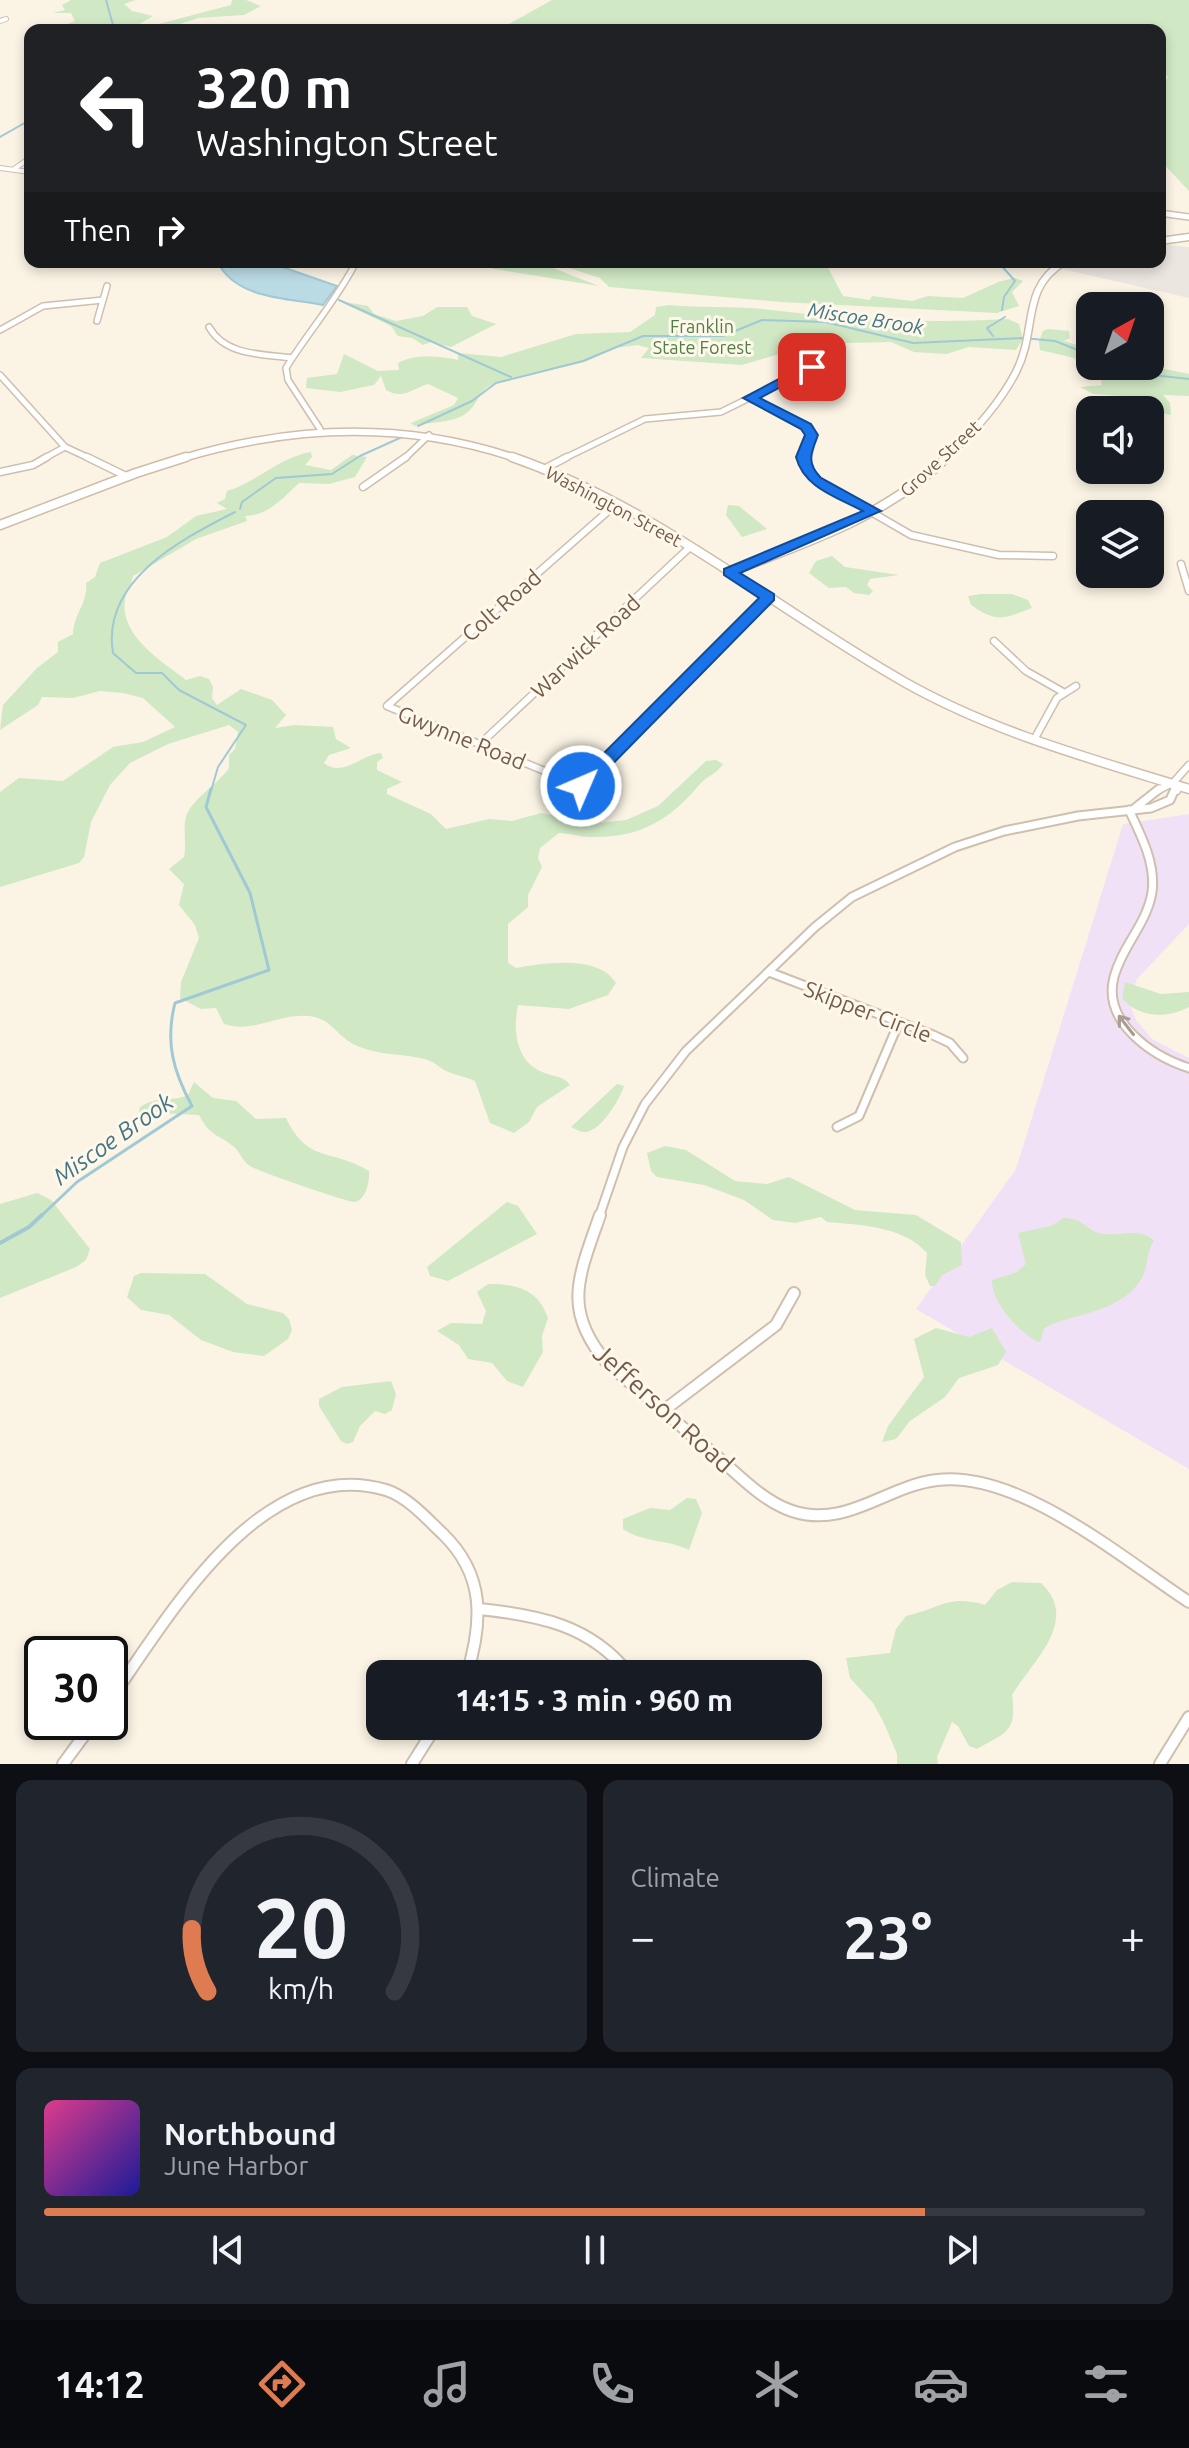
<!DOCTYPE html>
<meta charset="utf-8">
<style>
:root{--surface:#171b24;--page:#20242c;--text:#f1f3f6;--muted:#9ea1a6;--line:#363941;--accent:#df7b50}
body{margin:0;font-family:Ubuntu,sans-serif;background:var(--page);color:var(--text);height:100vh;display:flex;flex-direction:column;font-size:30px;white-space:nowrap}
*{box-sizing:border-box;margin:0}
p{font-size:26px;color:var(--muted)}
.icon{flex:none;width:44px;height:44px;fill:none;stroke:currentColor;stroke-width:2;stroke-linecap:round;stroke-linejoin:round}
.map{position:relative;height:1764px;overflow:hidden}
.details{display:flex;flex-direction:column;gap:16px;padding:16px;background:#0d0f14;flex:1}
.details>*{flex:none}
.guide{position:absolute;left:24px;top:24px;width:1142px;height:244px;border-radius:16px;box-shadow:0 4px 12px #0003;background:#202124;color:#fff;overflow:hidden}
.needle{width:52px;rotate:40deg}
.fabs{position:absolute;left:1076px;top:292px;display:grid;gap:16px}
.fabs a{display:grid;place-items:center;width:88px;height:88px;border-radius:16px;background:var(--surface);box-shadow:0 4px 12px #0003;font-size:40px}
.speed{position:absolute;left:24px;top:1636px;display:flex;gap:16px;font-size:40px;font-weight:700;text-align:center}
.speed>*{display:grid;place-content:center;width:104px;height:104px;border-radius:50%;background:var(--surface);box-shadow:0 4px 12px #0003;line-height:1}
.speed .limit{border:4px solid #111;border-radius:12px;background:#fff;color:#111}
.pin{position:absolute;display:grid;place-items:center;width:68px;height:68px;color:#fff;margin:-34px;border-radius:16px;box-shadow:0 4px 12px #0006}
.me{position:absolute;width:88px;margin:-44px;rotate:45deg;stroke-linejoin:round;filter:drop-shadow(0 0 6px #0008)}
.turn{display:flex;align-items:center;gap:28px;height:168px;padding:0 40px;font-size:36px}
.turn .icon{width:104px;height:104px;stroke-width:2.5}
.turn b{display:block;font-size:56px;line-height:68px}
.then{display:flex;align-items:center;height:76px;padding:0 40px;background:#0003;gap:16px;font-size:30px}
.big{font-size:60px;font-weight:700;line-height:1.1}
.details .card{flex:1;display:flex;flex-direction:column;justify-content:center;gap:12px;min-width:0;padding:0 28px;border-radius:16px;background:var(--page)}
.details .dial{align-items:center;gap:0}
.dial svg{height:208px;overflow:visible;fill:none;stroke:var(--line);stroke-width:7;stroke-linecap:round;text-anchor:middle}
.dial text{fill:var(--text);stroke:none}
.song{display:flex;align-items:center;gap:24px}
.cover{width:96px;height:96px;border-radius:12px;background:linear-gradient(135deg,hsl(330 70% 55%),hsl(240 70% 35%))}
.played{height:8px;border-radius:4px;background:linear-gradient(90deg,var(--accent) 80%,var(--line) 80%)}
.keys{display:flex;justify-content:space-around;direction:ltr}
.heat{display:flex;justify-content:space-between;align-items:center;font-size:44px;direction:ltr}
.details .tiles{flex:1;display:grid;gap:16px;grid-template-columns:1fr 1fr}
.card:last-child{grid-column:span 2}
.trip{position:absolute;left:366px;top:1660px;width:456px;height:80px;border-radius:16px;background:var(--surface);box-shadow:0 4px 12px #0003;font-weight:700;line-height:80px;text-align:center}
.menu{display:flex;height:128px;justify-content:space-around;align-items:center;background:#090b0e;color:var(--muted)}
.menu .icon{width:56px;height:56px}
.menu .selected{color:var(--accent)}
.menu b{font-size:36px;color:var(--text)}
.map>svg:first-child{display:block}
</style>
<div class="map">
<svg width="1189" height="1764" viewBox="0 0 1189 1764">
<rect width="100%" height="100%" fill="#fbf4e5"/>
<path fill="#ebe6df" d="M 1170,245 L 1189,247 L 1189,298 L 1062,269 L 1076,262 L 1160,262 L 1160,246 Z"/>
<path fill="#f1e1f7" d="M 1189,814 L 1189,924 L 1137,979 L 1129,1001 L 1136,1020 L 1152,1039 L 1189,1058 L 1189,1469 L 916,1309 L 1016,1169 L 1123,824 Z"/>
<g fill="#d0e8c4">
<path d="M 71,0 L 136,0 L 124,4 L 132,11 L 153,16 L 133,28 L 136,30 L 231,5 L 232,0 L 246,0 L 261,6 L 244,15 L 198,18 L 162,30 L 53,30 L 75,21 L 71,13 L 53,13 L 65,10 L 62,5 Z"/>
<path d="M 552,0 L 1189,0 L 1189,191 L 1160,160 L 1160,89 L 1168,77 L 1160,71 L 1160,30 L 498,30 Z"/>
<path d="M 479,262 L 538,262 L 599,286 L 494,269 Z"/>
<path d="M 569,262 L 825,262 L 843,296 L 870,300 L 872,296 L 912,301 L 928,296 L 963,298 L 998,282 L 1015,278 L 1023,281 L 1012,292 L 1019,306 L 997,313 L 781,302 L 609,287 L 600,278 L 569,268 Z"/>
<path d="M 339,301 L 368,306 L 374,314 L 396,321 L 423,316 L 437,307 L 467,307 L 472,316 L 496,324 L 451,347 L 431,342 L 423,345 L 412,338 L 398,336 L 391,326 Z"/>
<path d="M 669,305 C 700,308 731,306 762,309 C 844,319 925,324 1008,319 L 1019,324 L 1023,339 L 1016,350 L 969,347 L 946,354 L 914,352 L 891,342 L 848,343 L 793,350 L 742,365 L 641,358 L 649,348 L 638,345 L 616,348 L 585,362 L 494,384 C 478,390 480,401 469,411 C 455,424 431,421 414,426 L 411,423 L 454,405 L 458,398 L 428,384 C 412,389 403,400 386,390 L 381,376 L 374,385 L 340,392 L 306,388 L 307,378 L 337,374 L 344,354 L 378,371 L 399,370 L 398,363 C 414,354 440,356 458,360 L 458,353 L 501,357 L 576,334 L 630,332 L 655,315 L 656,307 Z"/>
<path d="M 1048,329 L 1069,331 L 1070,338 L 1064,341 L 1090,349 L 1090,366 L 1150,366 L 1150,358 L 1160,362 L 1160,368 L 1189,374 L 1189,396 L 1163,395 L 1170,403 L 1171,415 L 1147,410 L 1124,396 L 1093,394 L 1080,387 L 1102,385 L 1100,376 L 1074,358 L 1040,350 L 1039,341 L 1043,331 Z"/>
<path d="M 311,452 L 312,457 L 305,465 L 331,470 L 352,455 L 367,457 L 355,477 L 329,484 L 299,483 C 283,498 268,516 245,516 L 247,521 L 196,539 L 133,576 C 132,584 126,592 125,600 C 119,636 164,663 186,680 L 200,676 L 209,679 L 213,687 L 212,698 L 217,705 L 241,689 L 272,700 L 286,715 L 275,728 L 295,725 L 333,727 L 336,739 L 351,748 L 329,755 L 324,763 C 343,778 360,755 381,753 L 383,758 L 377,762 L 377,770 L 402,782 L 387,789 L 387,794 L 431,814 L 446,829 L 489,819 L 512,821 L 541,813 L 598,823 L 626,820 L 658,806 L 706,761 L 716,760 L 723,764 C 718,773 707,776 700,784 C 669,821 640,838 590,837 C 579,837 570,833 559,833 L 540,848 L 538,858 L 542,867 L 528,895 L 528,907 L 508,924 L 508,963 L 516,968 C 543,963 599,954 616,983 L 608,995 L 569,1009 L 518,1005 C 513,1029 515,1060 542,1072 C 553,1077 563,1075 570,1085 L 537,1107 L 529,1122 L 514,1133 L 490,1123 L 475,1081 C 466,1077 455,1075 446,1071 C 439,1067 433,1061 425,1059 C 400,1053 377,1056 353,1044 C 335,1034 331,1018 308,1016 C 278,1013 254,1034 224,1024 L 216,1008 L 201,1009 L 180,998 L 181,982 L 199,938 L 195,925 L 179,905 L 184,884 L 169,869 L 184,857 C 187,843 182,826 187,814 C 194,798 220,782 229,768 L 229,755 L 235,749 L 238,732 L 229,725 L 168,744 L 130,763 L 110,785 L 91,822 L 84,857 L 79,863 L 0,887 L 0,792 L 19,778 L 63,781 L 113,747 L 143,742 L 175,727 L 143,698 L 123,693 L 100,691 L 73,698 L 42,697 L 38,705 L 0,730 L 3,705 L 37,668 L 58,652 L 58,642 L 73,634 C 74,613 88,604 86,583 L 95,577 L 100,563 L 167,537 L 196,516 L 227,509 L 217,503 L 225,499 L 227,491 C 256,483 279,457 311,452 Z"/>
<path d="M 728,505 L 739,506 L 767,529 L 742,537 L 726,515 Z"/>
<path d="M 832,556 L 845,567 L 899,575 L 870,579 L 867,585 L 873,591 L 869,595 L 854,593 L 846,587 L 829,588 L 809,573 L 816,561 Z"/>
<path d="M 981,594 L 1012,594 L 1028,600 L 1032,608 C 1005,618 998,624 971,605 L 968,596 Z"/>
<path d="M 1125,982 L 1161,994 L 1189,992 L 1189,1007 C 1166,1019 1139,1018 1122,998 Z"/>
<path d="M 194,1082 L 213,1098 L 236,1101 L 256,1119 L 286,1118 C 308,1164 331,1148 369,1171 C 370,1180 366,1201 354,1202 C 348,1202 259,1172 250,1166 C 243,1162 240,1152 234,1147 C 219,1134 210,1137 199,1115 L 139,1112 L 140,1107 C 162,1094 170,1103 188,1095 Z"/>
<path d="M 617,1084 L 624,1086 C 620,1099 600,1133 584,1132 C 580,1132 576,1129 571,1127 Z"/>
<path d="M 665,1146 L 686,1150 L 735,1181 L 767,1184 L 789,1177 L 855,1210 L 916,1215 L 961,1242 L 962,1265 L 942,1275 L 935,1286 L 930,1286 L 925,1275 L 927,1253 C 903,1226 861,1225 827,1222 L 821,1217 L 795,1223 L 773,1220 L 744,1200 L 704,1185 L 657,1177 L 651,1171 L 647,1153 Z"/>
<path d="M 37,1193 L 51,1200 L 90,1249 L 86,1260 L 76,1267 L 0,1298 L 0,1204 Z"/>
<path d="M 507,1202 L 518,1206 L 537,1234 L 448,1281 L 430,1276 L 427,1267 Z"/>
<path d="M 1064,1218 C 1084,1218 1088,1233 1104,1234 C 1121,1236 1141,1227 1154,1241 C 1145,1254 1149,1268 1140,1281 C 1120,1311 1080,1313 1050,1325 L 1044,1329 L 1040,1342 L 1036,1341 C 1017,1329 992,1304 992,1280 L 1015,1273 L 1026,1264 L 1018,1233 L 1051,1226 Z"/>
<path d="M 141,1273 L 205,1274 L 247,1304 L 283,1313 L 289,1319 L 292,1330 L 288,1339 L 264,1356 L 233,1352 L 201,1340 L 169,1315 L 141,1310 L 127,1297 L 134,1276 Z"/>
<path d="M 488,1284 C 517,1284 538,1289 548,1318 L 542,1336 L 543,1352 L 523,1387 L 507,1381 L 492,1363 L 468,1359 L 459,1345 L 437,1331 L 451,1323 L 482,1324 L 486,1311 L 477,1292 Z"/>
<path d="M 936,1328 L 969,1337 L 992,1328 L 1006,1352 L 998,1365 L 959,1378 L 945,1397 L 910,1421 L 896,1439 L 882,1442 L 888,1426 L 924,1377 L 914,1339 Z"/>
<path d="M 391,1381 L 396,1394 L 392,1410 L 385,1414 L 375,1411 L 360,1426 L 353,1442 L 347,1444 L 341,1441 L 319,1406 L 319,1399 L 342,1387 Z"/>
<path d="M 687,1498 L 696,1499 L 702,1513 L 689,1550 C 667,1539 644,1543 623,1529 L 623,1519 L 650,1508 L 670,1510 Z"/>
<path d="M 1012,1582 L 1041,1583 C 1081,1620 1032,1662 1012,1695 C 1017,1732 1007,1732 977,1749 L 969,1746 L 958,1726 L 952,1722 L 937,1757 L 938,1764 L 897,1764 L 897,1754 L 883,1721 L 873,1703 L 850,1678 L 846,1658 L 890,1653 L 896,1629 L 906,1616 C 939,1609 948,1594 985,1605 L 997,1590 Z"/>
</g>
<path fill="#badae4" stroke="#a1c9d5" stroke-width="2" d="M 223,262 L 268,262 L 337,286 L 323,305 C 288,298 242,299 221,268 Z"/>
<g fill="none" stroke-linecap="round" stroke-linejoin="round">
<g stroke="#a1c9d5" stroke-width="2">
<path d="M 106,0 L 113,25 L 110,30"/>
<path d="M 0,137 L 30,120"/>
<path d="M 339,300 L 511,377"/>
<path d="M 1002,310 L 1004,297 L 1015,281 L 1000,264 L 1010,262"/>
<path d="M 993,336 L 987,328 L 1005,317"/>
<path d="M 1127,366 L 1143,374 L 1189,379"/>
<path d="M 418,426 L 472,401 L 496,383 L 583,361 L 643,336 L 723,336 L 762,320 L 825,322 L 913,343 L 1023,338 L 1055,341 L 1090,355"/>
<path d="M 240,509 L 242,502 L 276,478 L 332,474 L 360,456 L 402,437"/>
<path d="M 211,791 L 218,767 L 246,725 L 179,690 L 162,673 L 136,673 L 113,653 C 101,581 180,540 235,512"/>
</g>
<path stroke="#a1c9d5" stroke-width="3" d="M 40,1217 L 77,1182 L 192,1106 C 173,1071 165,1042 175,1003 L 269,970 L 250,893 L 206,807 L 211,789"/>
<path stroke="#a1c9d5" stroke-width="4" d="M 0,1243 L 29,1227 L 42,1215"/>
<g stroke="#cebfaf" stroke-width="6">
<g id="minor-far4">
<path d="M 0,21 L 6,19"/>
<path d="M 0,168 L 30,172"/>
<path d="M 14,169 L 30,158"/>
</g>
</g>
<g stroke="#cebfaf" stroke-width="8">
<g id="minor-far3">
<path d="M 1160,213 L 1189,217"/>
<path d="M 97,321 L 107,286"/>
<path d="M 209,327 C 225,356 263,354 292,358"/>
<path d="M 0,330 L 43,306 L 103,300"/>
<path d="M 0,375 L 65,447 L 91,459"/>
<path d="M 750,398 L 808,429 L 811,442 L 802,459"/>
<path d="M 320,429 L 288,380 L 286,368 C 308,332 337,300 356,262"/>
<path d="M 43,459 L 65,447"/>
<path d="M 404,459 L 429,435"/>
<path d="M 563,459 L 645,419 L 721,412 L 812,367"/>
</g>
</g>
<g stroke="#cebfaf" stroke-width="9">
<g id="minor-far2">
<path d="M 87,457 L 128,477"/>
<path d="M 803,457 L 805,469 L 816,480 L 911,535 L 999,555 L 1053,556"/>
<path d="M 546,468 L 567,457"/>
<path d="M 0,472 L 33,465 L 47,457"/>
<path d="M 363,487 L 406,457"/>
<path d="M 615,505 L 387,706 L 581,786 L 769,597"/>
<path d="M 1181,564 L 1189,591"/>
<path d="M 994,641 L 1026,671 L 1063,692"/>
<path d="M 1035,738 L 1057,698 L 1076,686"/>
<path d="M 480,744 L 690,547"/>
<path d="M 1172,784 L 1177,791"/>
<path d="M 1172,784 L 1189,765"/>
<path d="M 1157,791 L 1170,784"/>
</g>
</g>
<g stroke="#cebfaf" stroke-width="11">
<g id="minor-far1">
<path d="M 1135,808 L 1159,789"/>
<path d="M 1129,810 C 1141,835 1156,864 1152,892 C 1147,924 1122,946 1114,977 C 1102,1022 1152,1056 1189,1068"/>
<path d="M 769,972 L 933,1035 L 950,1043 L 963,1058"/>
<path d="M 837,1127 L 859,1116 L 899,1022"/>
<path d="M 599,1217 L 623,1147 L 645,1104 L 686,1051 L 815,927 L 852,897 L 955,847 L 1004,831 L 1078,816 L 1151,808 L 1170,800 L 1175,789"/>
</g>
</g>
<g stroke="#cebfaf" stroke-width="14">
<g id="minor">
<path d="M 600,1215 C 579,1276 561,1310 608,1364 C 643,1394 679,1424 714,1454 C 738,1474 762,1501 792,1511 C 846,1529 886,1486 937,1480 C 1019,1470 1123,1559 1189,1602"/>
<path d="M 663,1411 L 776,1325 L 794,1293"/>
<path d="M 479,1609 C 538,1615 591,1625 629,1674"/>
<path d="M 110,1700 C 169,1616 262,1453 386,1490 C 408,1497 427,1519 443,1534 C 485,1575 483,1621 467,1674"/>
<path d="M 63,1764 L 94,1722"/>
<path d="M 412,1764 L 436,1726"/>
<path d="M 1160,1764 L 1189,1717"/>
</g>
</g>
<g stroke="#cfbda9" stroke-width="9">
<g id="secondary-far1">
<path d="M 1160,241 L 1189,237"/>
<path d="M 180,459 C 292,425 407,421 518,459"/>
<path d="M 945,459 C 972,434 999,405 1016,372 C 1038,329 1020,289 1064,262"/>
</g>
</g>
<g stroke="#cfbda9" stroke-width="11">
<g id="secondary">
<path d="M 512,457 C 656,507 775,609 906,683 C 995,733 1092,759 1189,789"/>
<path d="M 0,525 L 136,473 L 186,457"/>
<path d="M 729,572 C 808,542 885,517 947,457"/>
</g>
</g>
<use href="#minor-far4" stroke="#fff" stroke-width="4"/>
<use href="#minor-far3" stroke="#fff" stroke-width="5"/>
<use href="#minor-far2" stroke="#fff" stroke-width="6"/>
<use href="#minor-far1" stroke="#fff" stroke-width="7"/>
<use href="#minor" stroke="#fff" stroke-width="10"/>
<use href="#secondary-far1" stroke="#fff" stroke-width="6"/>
<use href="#secondary" stroke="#fff" stroke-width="8"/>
</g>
<defs><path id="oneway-shaft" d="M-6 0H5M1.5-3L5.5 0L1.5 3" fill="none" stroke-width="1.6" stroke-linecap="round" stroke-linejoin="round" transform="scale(2)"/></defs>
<use stroke="#ab9d93" href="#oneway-shaft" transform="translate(1126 1025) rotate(-128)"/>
<path fill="#1a73e8" stroke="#114b97" stroke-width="2" d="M 807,364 L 818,367 L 760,398 L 811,424 L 818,435 C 811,453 806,463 821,478 L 881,511 L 740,573 L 774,594 L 774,600 L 587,790 L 575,790 L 575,782 L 759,598 L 724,575 L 724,569 L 863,511 C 837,497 804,488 796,457 L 805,435 L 801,429 L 743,398 Z"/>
<g text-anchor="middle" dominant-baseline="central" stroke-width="6" stroke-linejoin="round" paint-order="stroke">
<g font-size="18" fill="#537d46" stroke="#fef8eb">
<text x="702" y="326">Franklin<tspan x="702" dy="21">State Forest</tspan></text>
</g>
<g font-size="18" fill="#735c4b" stroke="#fef8eb">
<text transform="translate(940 458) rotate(-43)">Grove Street</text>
<text transform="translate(614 506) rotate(28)">Washington Street</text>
</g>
<g font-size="20" font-style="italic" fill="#467585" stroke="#fef8eb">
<text transform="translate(866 318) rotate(9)">Miscoe Brook</text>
</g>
<g font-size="22" fill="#735c4b" stroke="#fef8eb">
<text transform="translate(501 605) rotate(-41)">Colt Road</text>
<text transform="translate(585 646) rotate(-43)">Warwick Road</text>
<text transform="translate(462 737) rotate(22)">Gwynne Road</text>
<text transform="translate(868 1011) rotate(21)">Skipper Circle</text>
</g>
<g font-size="24" font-style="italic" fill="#467585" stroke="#fef8eb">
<text transform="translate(113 1139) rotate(-35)">Miscoe Brook</text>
</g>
<g font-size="26" fill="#735c4b" stroke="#fef8eb">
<text transform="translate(664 1408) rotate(42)">Jefferson Road</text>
</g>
</g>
</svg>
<div class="fabs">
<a><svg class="needle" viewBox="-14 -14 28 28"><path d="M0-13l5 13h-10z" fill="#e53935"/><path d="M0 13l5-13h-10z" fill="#9ea1a6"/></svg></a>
<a><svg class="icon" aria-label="sound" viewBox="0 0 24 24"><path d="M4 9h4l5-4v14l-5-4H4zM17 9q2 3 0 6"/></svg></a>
<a><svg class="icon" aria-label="layers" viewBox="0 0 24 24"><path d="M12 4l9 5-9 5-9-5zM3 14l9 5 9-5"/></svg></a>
</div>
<div class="speed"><div class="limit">30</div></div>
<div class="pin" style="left:812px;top:367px;background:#d93025"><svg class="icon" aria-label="arrive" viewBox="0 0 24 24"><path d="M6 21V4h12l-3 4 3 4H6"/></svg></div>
<svg class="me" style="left:581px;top:786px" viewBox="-20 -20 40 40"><circle r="17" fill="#1a73e8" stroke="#fff" stroke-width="3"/><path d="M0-11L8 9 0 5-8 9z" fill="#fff"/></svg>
<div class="trip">14:15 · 3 min · 960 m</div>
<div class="guide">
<div class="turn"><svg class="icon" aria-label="left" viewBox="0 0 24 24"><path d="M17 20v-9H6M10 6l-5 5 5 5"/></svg><div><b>320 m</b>Washington Street</div></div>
<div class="then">Then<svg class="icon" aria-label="right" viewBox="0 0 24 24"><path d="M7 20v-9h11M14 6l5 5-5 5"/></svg></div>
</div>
</div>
<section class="details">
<div class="tiles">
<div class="card dial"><svg viewBox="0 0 100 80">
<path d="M14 69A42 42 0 1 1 86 69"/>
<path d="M14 69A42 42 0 0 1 8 45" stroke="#df7b50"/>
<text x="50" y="56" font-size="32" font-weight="700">20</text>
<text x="50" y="72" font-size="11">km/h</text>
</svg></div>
<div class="card"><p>Climate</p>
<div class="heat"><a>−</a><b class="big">23°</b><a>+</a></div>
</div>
<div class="card">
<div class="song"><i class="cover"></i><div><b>Northbound</b><p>June Harbor</p></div></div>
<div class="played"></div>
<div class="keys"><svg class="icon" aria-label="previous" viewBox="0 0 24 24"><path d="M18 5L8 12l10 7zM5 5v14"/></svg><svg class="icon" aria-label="pause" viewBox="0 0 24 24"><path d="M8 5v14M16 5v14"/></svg><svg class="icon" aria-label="next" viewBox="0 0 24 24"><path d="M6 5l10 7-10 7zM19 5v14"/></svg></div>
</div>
</div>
</section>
<nav class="menu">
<b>14:12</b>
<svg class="icon selected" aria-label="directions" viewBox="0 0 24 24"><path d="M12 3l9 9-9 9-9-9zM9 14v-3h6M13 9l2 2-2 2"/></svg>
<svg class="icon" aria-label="music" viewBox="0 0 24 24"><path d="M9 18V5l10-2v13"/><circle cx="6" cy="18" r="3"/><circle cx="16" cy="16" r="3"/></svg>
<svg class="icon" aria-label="phone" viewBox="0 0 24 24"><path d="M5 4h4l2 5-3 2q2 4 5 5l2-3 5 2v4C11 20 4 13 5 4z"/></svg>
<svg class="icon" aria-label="climate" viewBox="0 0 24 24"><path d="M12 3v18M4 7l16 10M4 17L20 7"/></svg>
<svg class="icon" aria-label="car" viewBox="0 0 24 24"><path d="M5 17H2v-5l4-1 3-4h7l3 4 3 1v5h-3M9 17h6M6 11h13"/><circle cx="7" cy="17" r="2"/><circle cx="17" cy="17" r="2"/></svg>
<svg class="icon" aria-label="filters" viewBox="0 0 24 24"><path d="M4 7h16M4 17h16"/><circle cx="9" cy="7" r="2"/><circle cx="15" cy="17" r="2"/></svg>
</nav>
